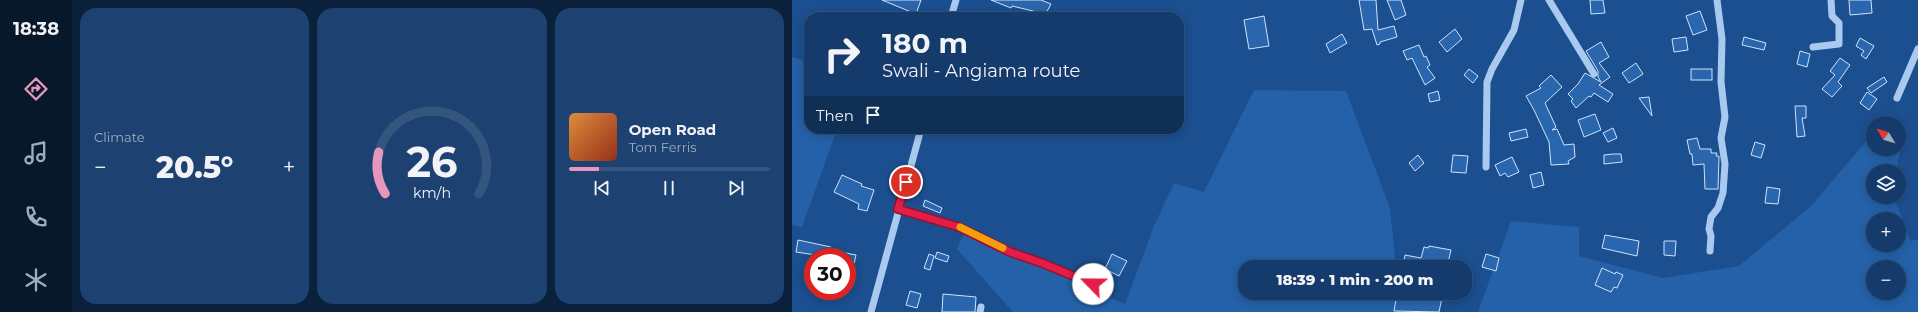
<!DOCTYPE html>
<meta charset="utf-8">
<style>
:root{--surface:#143b6b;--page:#1d4271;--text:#f1f3f6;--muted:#9dadc1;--line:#33557e;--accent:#e797bd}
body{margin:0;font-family:Montserrat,sans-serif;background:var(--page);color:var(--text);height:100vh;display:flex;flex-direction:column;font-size:15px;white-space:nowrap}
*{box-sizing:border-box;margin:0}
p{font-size:13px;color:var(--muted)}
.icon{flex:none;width:22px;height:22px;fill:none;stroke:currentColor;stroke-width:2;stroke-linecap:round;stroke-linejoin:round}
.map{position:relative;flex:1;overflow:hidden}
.panel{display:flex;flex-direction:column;gap:8px;padding:8px;background:#0b203b;width:720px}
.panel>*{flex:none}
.top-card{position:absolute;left:12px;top:12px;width:380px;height:122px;border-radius:16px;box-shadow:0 2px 10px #0003,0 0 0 1px var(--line);background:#143b6b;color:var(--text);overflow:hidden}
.needle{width:26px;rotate:308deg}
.tools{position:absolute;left:1074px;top:116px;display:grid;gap:8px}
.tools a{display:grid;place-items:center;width:40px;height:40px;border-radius:50%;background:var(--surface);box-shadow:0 2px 10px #0003,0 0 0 1px var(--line);font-size:20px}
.speed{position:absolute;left:12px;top:248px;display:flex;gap:8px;font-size:20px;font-weight:700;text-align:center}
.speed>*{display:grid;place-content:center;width:52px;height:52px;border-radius:50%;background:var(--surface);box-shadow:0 2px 10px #0003,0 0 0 1px var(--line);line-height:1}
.speed .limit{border:6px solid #d22;background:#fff;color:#111}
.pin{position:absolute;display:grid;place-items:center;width:34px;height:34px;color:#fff;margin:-17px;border:2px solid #fff;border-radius:50%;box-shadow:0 1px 4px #0007}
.me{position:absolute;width:44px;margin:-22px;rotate:293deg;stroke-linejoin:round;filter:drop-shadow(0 0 3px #0008)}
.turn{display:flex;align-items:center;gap:14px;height:84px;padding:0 12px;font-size:18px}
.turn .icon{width:52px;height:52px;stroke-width:2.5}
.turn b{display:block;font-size:28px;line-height:34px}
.then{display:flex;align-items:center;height:38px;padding:0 12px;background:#0003;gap:8px;font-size:15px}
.big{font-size:30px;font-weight:800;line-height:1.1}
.panel .card{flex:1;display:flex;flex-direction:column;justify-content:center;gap:6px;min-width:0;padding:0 14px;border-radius:16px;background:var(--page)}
.panel .dial{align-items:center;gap:0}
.dial svg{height:104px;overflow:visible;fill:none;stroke:var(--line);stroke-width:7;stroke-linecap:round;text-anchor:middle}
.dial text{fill:var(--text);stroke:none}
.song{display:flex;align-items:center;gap:12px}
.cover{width:48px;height:48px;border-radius:6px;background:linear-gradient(135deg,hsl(30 70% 55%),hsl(10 70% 35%))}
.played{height:4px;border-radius:2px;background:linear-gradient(90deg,var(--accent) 15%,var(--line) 15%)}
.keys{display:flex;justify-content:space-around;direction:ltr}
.heat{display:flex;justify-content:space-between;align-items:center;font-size:22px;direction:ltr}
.panel .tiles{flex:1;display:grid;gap:8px;grid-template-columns:repeat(3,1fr)}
.trip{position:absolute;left:446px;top:260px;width:234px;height:40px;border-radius:16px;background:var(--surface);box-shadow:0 2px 10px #0003,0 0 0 1px var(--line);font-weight:800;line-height:40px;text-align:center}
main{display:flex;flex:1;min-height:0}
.tabs{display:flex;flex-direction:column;width:72px;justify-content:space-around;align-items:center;background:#08182b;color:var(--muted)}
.tabs .icon{width:28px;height:28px}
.tabs .on{color:var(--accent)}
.tabs b{font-size:18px;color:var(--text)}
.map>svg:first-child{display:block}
</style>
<main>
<nav class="tabs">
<b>18:38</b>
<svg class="icon on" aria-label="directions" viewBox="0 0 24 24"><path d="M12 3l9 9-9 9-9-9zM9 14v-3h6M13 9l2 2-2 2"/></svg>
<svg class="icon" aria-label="music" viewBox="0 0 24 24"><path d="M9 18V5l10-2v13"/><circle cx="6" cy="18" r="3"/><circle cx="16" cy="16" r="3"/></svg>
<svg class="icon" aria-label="phone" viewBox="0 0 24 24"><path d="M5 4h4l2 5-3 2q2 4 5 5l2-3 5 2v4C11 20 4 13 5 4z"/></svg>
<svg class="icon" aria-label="climate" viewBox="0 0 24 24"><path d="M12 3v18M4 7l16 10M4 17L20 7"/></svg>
</nav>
<section class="panel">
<div class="tiles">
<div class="card"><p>Climate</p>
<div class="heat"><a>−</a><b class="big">20.5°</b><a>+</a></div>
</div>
<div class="card dial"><svg viewBox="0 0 100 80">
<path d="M14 69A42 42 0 1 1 86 69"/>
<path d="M14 69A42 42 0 0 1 9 37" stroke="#e797bd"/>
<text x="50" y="56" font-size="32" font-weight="700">26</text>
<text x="50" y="72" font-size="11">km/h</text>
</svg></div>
<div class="card">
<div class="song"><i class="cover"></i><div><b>Open Road</b><p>Tom Ferris</p></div></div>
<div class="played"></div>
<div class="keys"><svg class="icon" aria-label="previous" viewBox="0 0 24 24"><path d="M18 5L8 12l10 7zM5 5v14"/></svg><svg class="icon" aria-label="pause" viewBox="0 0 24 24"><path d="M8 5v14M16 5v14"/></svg><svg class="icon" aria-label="next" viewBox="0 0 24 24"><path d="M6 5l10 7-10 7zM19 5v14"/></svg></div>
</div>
</div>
</section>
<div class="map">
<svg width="1126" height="312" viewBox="0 0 1126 312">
<rect width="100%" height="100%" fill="#1b4f8f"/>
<g fill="#2461a8" fill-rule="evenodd">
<path d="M 0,57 L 17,62 L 17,129 L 45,129 L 10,227 L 0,225 Z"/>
<path d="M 462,90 L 554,91 L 598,208 L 604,267 L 453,267 L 453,293 L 606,293 L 608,312 L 221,312 L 165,249 L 172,233 L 333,304 L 362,226 L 382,183 L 412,192 Z"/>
<path d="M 1081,133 L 1081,149 L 1107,149 L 1107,141 L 1110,142 L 1104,171 L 1081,171 L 1081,197 L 1102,197 L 1119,241 L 1126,239 L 1126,312 L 686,312 L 719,221 L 787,227 L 787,256 L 871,278 L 947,266 L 1019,206 ZM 1081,219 L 1107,219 L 1107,245 L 1081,245 ZM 1081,267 L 1107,267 L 1107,293 L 1081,293 Z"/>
</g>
<g fill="#2a66ad" stroke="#cfe3fa">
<path d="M 90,0 L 129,0 L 124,14 Z"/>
<path d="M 199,0 L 249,0 L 259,4 L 252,17 L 241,11 L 220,6 L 219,8 Z"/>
<path d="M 567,0 L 584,0 L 586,30 L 602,26 L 605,37 L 588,42 L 588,44 L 585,45 L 580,29 L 572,30 Z"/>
<path d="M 595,0 L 609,0 L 614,15 L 603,20 Z"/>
<path d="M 798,0 L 811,0 L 813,13 L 799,14 Z"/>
<path d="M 1057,0 L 1079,0 L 1080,13 L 1058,15 Z"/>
<path d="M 908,11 L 915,30 L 901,35 L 894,16 Z"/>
<path d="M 472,16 L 477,46 L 457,49 L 452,20 Z"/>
<path d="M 663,29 L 670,39 L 655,52 L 647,42 Z"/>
<path d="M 550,34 L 555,43 L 538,53 L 534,44 Z"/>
<path d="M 894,37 L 896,50 L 882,52 L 880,39 Z"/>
<path d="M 952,37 L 974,43 L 972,50 L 950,45 Z"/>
<path d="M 1068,38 L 1082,46 L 1074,59 L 1069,55 L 1072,51 L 1064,46 Z"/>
<path d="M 809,42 L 817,57 L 807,63 L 818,77 L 807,85 L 821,94 L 816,102 L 802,93 L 799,97 L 797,96 L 784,108 L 779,101 L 781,99 L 776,94 L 786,84 L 793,73 L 809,82 L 806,77 L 806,71 L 794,51 Z"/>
<path d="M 627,45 L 632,57 L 634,56 L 638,65 L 635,67 L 643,78 L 633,85 L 620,58 L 615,60 L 611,51 Z"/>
<path d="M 1008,51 L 1018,54 L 1015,67 L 1005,64 Z"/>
<path d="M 1048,58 L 1058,65 L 1046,82 L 1050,86 L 1040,97 L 1030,89 L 1043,75 L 1038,71 Z"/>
<path d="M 844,63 L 851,74 L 837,83 L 830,73 Z"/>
<path d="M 677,69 L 686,76 L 681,83 L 672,75 Z"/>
<rect x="899" y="69" width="21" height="11"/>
<path d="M 759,75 L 770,87 L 753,103 L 764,127 L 760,130 L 765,129 L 772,145 L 782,144 L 783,157 L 776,161 L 777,164 L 759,165 L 757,142 L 742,110 L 734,96 L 749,88 L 747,86 Z"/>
<path d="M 1092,77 L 1095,82 L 1079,93 L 1075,88 Z"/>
<path d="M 646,91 L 648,100 L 638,102 L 636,94 Z"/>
<path d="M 1075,92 L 1085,99 L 1077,110 L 1068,103 Z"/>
<path d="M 857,97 L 860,116 L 847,98 Z"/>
<path d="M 1003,106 L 1014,106 L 1014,118 L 1010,118 L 1013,136 L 1005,137 Z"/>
<path d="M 803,114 L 809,130 L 792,137 L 786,120 Z"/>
<path d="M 821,128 L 825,138 L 816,142 L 811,133 Z"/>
<path d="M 734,129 L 736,137 L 719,141 L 717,133 Z"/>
<path d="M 905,138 L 908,149 L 919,149 L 919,153 L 925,153 L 924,156 L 927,156 L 926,189 L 913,189 L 912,164 L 901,165 L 900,154 L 898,154 L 895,140 Z"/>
<path d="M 963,142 L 973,145 L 969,158 L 959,155 Z"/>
<path d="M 821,154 L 829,154 L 830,162 L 812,164 L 812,155 Z"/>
<path d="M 626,155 L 632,163 L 623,171 L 617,163 Z"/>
<path d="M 661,155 L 676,156 L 674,173 L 659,172 Z"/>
<path d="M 720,157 L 727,172 L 716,177 L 713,173 L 708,176 L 703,165 Z"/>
<path d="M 749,172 L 752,185 L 741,188 L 738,175 Z"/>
<path d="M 50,175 L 70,184 L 69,186 L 82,190 L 75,211 L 66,209 L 67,204 L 42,192 Z"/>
<path d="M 975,187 L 988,189 L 986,204 L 973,203 Z"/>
<path d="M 133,200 L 150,208 L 148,213 L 131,206 Z"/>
<path d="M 813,235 L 847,241 L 845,256 L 810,248 Z"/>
<path d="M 6,240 L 39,247 L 39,250 L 64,255 L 61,269 L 55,268 L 55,257 L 24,257 L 24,255 L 4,252 Z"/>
<path d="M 872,241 L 884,241 L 883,256 L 872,255 Z"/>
<path d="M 637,246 L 659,250 L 655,267 L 611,267 L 613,255 L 629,258 L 632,247 L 636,248 Z"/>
<path d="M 145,252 L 157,256 L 155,262 L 143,258 Z"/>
<path d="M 137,254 L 142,256 L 138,270 L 132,268 Z"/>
<path d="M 320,254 L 335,261 L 327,276 L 313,269 Z"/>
<path d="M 694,254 L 707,258 L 704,271 L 690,267 Z"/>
<path d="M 810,268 L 823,274 L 824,272 L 831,275 L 825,288 L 822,287 L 819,292 L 803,285 Z"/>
<path d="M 118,291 L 129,294 L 125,308 L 114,305 Z"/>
<path d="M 605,293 L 651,293 L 647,312 L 602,311 Z"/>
<path d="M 151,294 L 184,297 L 183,312 L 150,312 Z"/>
</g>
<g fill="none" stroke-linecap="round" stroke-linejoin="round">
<g stroke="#a9c9ee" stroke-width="7">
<path d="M 757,0 L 802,74"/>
<path d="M 159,17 L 164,0"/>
<path d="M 1021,47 L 1047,44 L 1047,23 L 1040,16 L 1039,0"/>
<path d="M 1105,98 L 1126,49"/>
<path d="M 694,167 L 695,82 L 700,69 L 722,30 L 729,0"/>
<path d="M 106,209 L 167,227 L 218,252 L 251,263 L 301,284"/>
<path d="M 918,251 L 919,236 L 917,229 L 919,217 L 926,208 L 931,193 L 933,164 L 929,138 L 933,117 L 929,82 L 930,39 L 925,0"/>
<path d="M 79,312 L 129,129"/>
<path d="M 188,312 L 189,307"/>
</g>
</g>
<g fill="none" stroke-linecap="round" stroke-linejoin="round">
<g stroke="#92132f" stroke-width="10">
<path id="route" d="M 114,182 L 106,209 L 167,227 L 218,252 L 250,263 L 301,284"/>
</g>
<use href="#route" stroke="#e11d48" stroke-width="7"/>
<path stroke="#f59e0b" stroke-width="7" d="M 168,227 L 211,248"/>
</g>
</svg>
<div class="tools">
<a><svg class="needle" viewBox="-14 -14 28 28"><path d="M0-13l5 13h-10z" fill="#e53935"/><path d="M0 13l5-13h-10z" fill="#9dadc1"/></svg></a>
<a><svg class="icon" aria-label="layers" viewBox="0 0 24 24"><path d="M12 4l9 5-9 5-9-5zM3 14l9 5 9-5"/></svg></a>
<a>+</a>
<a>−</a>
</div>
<div class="speed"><div class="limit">30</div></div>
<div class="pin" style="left:114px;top:182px;background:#d93025"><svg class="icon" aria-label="arrive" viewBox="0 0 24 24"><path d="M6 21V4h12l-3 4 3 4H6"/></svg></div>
<svg class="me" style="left:301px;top:284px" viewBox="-20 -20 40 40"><circle r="19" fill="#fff"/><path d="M0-13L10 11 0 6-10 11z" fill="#e11d48"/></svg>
<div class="trip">18:39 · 1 min · 200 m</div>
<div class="top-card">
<div class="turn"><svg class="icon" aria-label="right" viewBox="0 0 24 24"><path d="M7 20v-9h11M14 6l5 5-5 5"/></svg><div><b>180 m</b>Swali - Angiama route</div></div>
<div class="then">Then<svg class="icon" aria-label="arrive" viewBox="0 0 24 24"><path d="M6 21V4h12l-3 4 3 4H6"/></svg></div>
</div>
</div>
</main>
